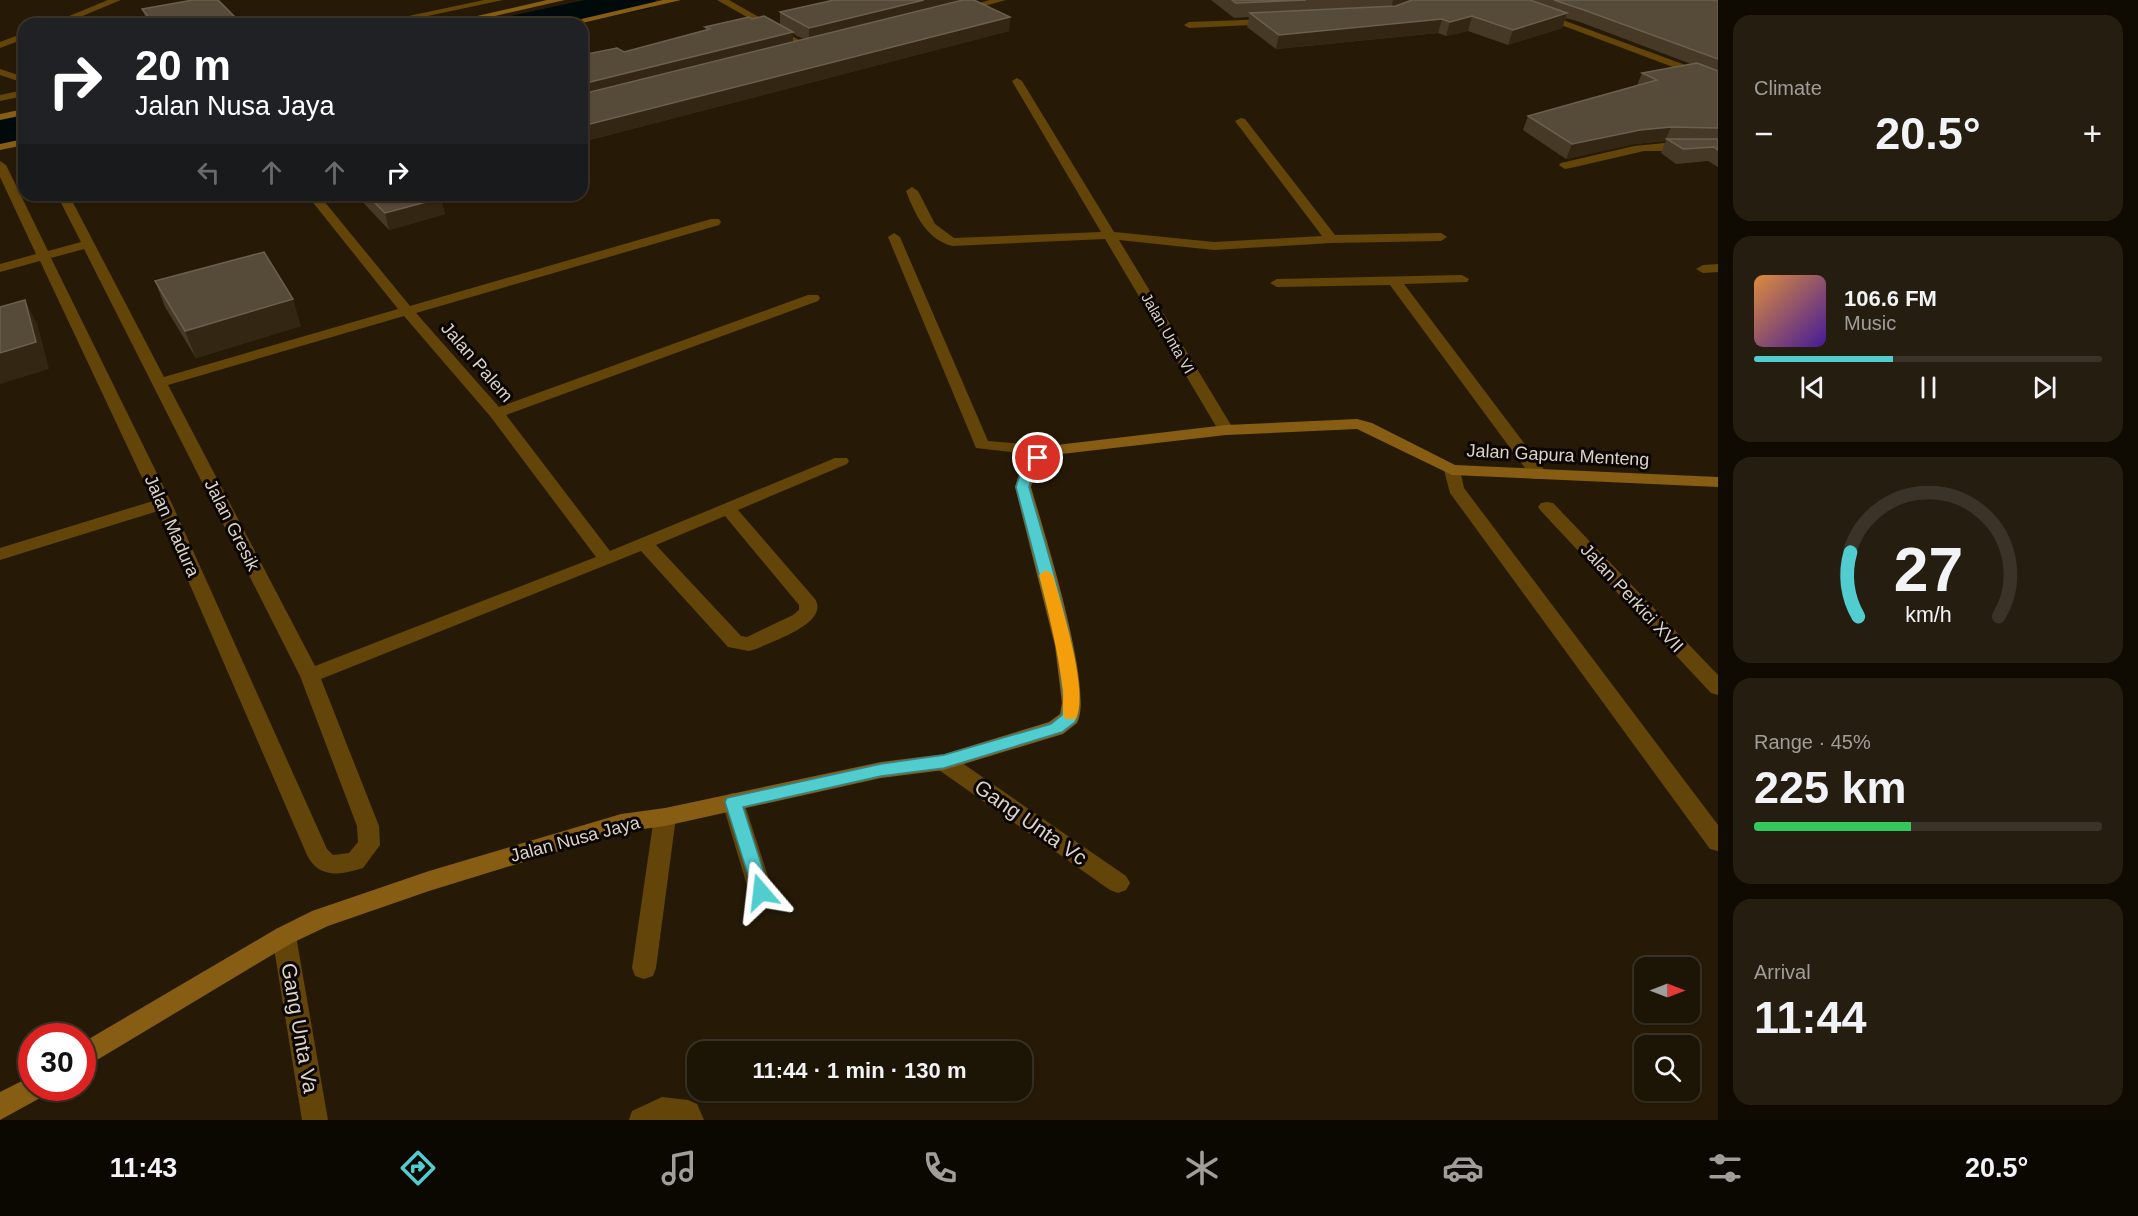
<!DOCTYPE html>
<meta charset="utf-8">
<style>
:root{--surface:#1c1405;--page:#251d0f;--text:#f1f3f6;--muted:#a09e9a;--line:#3a3327;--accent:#52cdcf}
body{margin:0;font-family:Arial,sans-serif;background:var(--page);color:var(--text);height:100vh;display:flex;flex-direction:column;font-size:22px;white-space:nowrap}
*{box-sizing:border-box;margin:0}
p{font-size:20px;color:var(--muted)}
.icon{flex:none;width:33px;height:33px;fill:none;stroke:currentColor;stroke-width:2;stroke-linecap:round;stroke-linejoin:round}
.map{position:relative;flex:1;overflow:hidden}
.side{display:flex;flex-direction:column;gap:15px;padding:15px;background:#0f0b03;width:420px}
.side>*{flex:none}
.guide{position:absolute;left:18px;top:18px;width:570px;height:183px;border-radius:18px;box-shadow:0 2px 4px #0004,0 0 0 2px var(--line);background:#202124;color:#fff;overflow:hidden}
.needle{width:39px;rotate:90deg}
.controls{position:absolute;left:1634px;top:957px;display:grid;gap:12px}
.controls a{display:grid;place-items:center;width:66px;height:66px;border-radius:12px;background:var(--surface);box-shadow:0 2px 4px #0004,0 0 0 2px var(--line);font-size:30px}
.speed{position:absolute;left:18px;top:1023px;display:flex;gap:12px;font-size:30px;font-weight:700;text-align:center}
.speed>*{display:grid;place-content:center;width:78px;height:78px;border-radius:50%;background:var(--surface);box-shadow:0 2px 4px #0004,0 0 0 2px var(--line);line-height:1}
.speed .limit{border:9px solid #d22;background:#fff;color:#111}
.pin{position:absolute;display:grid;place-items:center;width:51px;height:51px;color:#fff;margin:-26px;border:3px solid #fff;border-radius:50%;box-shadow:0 2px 6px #0007}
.me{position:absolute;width:66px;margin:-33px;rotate:343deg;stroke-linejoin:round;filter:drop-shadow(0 0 4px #0008)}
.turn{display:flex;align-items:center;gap:21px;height:126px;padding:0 18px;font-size:27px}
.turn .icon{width:78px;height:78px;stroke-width:2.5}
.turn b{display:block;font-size:42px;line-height:51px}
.lanes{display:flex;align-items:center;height:57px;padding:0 18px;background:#0003;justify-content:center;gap:30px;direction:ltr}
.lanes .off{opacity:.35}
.big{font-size:45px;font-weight:600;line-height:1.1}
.side .widget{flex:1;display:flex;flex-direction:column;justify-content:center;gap:9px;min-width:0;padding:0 21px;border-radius:18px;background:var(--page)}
.side .dial{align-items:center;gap:0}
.dial svg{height:156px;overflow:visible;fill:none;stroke:var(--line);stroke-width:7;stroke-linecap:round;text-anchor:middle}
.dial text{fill:var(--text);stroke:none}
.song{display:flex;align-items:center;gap:18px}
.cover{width:72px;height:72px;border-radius:9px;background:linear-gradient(135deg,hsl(30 70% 55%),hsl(260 70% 35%))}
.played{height:6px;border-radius:3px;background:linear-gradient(90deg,var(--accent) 40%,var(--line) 40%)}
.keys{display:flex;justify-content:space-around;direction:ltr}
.heat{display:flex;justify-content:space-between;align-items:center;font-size:33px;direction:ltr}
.charge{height:9px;border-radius:4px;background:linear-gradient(90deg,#34c759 45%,var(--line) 0)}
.trip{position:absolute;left:687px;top:1041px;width:345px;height:60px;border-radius:18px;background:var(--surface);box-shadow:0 2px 4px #0004,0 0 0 2px var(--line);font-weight:600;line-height:60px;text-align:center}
.menu{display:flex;height:96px;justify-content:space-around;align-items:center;background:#0b0802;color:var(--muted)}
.menu .icon{width:42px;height:42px}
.menu .selected{color:var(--accent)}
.menu b{font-size:27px;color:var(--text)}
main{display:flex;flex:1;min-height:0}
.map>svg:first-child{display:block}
</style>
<main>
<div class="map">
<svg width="1718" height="1120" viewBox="0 0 1718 1120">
<rect width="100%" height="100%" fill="#261a07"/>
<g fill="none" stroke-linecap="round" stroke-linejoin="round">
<g fill="#000a0b" fill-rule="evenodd">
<path d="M 585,0 L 656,0 L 651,8 L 576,24 L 504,24 L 510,16 Z"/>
<path d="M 24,113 L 24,139 L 0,144 L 0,118 Z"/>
</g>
<g fill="#644509" fill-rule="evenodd">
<path d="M 108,0 L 121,0 L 63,24 L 50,24 Z"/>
<path d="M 484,0 L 503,0 L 390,24 L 371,24 Z"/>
<path d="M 24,33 L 24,39 L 0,48 L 0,42 Z"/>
<path d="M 0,69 L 24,77 L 24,83 L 0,75 Z"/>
<path d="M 24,90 L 24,96 L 0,101 L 0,95 Z"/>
</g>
<g fill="#644509" fill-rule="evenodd">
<path d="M 717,0 L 729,0 L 813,48 L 805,50 Z"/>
<path d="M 990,0 L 1006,0 L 959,13 L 954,10 Z"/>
<path d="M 1495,0 L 1508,0 L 1718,77 L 1718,84 Z"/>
<path d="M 1271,19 L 1274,20 L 1274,24 L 1189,28 L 1184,25 L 1189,22 Z"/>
<path d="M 1017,78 L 1022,81 L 1114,232 L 1214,242 L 1322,236 L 1235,121 L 1241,118 L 1245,119 L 1335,235 L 1441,233 L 1447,237 L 1441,241 L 1331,243 L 1214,250 L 1119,240 L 1234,430 L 1232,433 L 1220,433 L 1105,239 L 952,246 C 926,239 915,214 906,191 L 912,187 L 918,191 L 935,224 L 954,238 L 1101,232 L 1012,81 Z"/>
<path d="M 1665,143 L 1718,145 L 1718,151 L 1644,151 L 1575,167 L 1565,169 L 1559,165 L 1561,163 L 1634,146 Z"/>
<path d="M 0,161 L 6,165 L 48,251 L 81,242 L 57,195 L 69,195 L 164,377 L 398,309 L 307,195 L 319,195 L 410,306 L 711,219 L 719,219 L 721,222 L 719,225 L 416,313 L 499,407 L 808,295 L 818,295 L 820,298 L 818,301 L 506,415 L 610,551 L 835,458 L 847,458 L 849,461 L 847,464 L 738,510 L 815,599 C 830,623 772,641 756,649 L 749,651 L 728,647 L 641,551 L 321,679 L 379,826 L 380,845 L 363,868 C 341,875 319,879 307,855 L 158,511 L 0,560 L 0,548 L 153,501 L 40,261 L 0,272 L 0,264 L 36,254 L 0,177 ZM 84,249 L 300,676 L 357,826 L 358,842 L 349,853 L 333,855 L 327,849 L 172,504 L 51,258 ZM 404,316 L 490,416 L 596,557 L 315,666 L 168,385 ZM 725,516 L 799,605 L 799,610 L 793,615 L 747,637 L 741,636 L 656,545 Z"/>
<path d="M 894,233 L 900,237 L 988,441 L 1048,446 L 1054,448 L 1056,451 L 1054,454 L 1048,456 L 976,448 L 888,237 Z"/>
<path d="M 1718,264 L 1718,272 L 1703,273 L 1696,269 L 1703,265 Z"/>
<path d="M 1462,275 L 1469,279 L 1467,282 L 1404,284 L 1545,471 L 1547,475 L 1545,479 L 1533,479 L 1390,285 L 1277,287 L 1270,283 L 1277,279 Z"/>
<path d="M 1452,465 L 1460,470 L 1464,488 L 1718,825 L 1718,851 L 1710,849 L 1450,493 L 1444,470 Z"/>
<path d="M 1547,502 L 1553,503 L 1718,675 L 1718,695 L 1711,693 L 1541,511 L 1538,507 L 1541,503 Z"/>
<path d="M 944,754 L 952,756 L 1126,876 L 1130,883 L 1126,890 L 1118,893 L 1110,890 L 936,768 L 933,762 L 936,756 Z"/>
<path d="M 733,793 L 741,796 L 744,802 L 773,892 L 769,899 L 761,902 L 753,899 L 749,892 L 722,802 L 725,796 Z"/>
<path d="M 665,808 L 673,811 L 676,817 L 656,968 L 653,976 L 644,979 L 635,976 L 632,968 L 654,817 L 657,811 Z"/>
<path d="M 284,926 L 292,929 L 296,936 L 328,1120 L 302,1120 L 272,936 L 276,929 Z"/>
<path d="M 662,1097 L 688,1100 L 697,1104 L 704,1120 L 629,1120 L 632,1111 Z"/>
</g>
<g fill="#865d13" fill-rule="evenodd">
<path d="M 547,0 L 565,0 L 460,24 L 442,24 Z"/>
<path d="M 663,0 L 681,0 L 578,24 L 560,24 Z"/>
<path d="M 24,109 L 24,115 L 0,120 L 0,114 Z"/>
<path d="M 24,139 L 24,145 L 0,150 L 0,144 Z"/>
<path d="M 1357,419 L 1372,423 L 1455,465 L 1718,477 L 1718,487 L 1452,475 L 1357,429 L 1226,435 L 1053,455 L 1035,473 L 1031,487 C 1043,529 1095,691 1077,723 L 1063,734 L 944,770 L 881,778 L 665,826 L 621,832 L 429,891 L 328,926 L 292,943 L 82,1069 L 82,1043 L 276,929 L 312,911 L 429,871 L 621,814 L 665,808 L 881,762 L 944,754 L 1049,722 L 1060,714 L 1062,703 L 1055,646 L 1015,487 C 1019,471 1030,451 1048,446 L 1226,425 Z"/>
<path d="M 32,1076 L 32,1088 L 46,1088 L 42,1097 L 0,1120 L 0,1092 Z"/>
</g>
</g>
<g fill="#463a27" fill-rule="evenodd">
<path d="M 1211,0 L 1718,0 L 1718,167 L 1708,161 L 1676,164 L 1661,153 L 1666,141 L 1634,144 L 1566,159 L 1523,130 L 1528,116 L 1637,85 L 1642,73 L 1691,64 L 1580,22 L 1566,18 L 1562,28 L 1508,45 L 1468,31 L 1446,36 L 1438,33 L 1276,49 L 1247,27 L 1249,17 L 1234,18 Z"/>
<path d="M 958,1 L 1010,17 L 1009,31 L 582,142 L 582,55 L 624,52 L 706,31 L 705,27 L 752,19 L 780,25 L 780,12 ZM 793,33 L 797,36 L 804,39 L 793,42 Z"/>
<path d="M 142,9 L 241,24 L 148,24 Z"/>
<path d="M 356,195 L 438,195 L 445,214 L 389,230 Z"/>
<path d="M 155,281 L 301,326 L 196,358 L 165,307 Z"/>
</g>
<g fill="#332613">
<path d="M 924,0 L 958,0 L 958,6 L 809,43 L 809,28 Z"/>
<path d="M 1393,0 L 1422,0 L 1391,10 Z"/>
<path d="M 1567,13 L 1562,28 L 1508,45 L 1513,30 Z"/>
<path d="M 1472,16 L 1468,31 L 1446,36 L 1450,22 Z"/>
<path d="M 1010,17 L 1009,31 L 582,142 L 582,126 Z"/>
<path d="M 1442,19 L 1438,33 L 1276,49 L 1279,35 Z"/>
<path d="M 793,32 L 793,46 L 582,99 L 582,84 Z"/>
<path d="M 1671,127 L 1665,141 L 1634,144 L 1566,159 L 1572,144 L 1640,130 Z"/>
<path d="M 441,198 L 445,214 L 389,230 L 385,213 Z"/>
<path d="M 293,299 L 301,326 L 196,358 L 185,331 Z"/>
<path d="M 25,300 L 38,326 L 49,369 L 0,384 L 0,353 Z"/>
</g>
<g fill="#564a38" stroke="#6b604f" stroke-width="1.5">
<path d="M 193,0 L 218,0 L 240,22 L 232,24 L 154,24 L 142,9 Z"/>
<path d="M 834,0 L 924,0 L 809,28 L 780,12 Z"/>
<path d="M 963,0 L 974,0 L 1010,17 L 582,126 L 582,94 Z"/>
<path d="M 1232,0 L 1306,0 L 1236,3 Z"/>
<path d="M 1412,0 L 1530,0 L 1567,13 L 1513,30 L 1472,16 L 1450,22 L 1442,19 L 1279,35 L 1250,13 L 1396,6 Z"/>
<path d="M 1554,0 L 1718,0 L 1718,59 L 1584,10 Z"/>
<path d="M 764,16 L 793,32 L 582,84 L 582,55 L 617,48 L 624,52 L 710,29 L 705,27 L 749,17 L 752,19 Z"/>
<path d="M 1697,63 L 1718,71 L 1718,128 L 1671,127 L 1640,130 L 1572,144 L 1528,116 L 1657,80 L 1642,73 Z"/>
<path d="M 1667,139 L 1718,139 L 1718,150 L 1714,147 L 1683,149 Z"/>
<path d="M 367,195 L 438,195 L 441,198 L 385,213 Z"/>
<path d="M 264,252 L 293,299 L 185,331 L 155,281 Z"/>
<path d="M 25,300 L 36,342 L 0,353 L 0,307 Z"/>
</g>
<path fill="#52cdcf" stroke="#358587" stroke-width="1.5" d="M 1038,455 L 1045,458 L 1033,472 L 1029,487 C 1040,528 1093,690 1075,722 L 1062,732 L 944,768 L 881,776 L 743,807 L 770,892 L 768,897 L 761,899 L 755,897 L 725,802 L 727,798 L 881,764 L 944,755 L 1051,724 L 1062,715 L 1064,703 L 1058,646 L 1016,487 C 1020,474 1025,459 1038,455 Z"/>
<path fill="#f59e0b" d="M 1046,570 L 1053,575 C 1061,604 1090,693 1076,719 L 1065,719 C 1061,711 1064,699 1063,691 C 1058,651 1049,614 1039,575 Z"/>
<g text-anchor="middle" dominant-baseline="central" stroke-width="6" stroke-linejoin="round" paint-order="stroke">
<g font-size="15" fill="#dbd3c8" stroke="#0b0602">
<text transform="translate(1168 333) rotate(60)">Jalan Unta VI</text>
</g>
<g font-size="18" fill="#dbd3c8" stroke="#0b0602">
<text transform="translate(477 362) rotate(49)">Jalan Palem</text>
<text transform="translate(1558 455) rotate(3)">Jalan Gapura Menteng</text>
<text transform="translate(232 525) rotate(63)">Jalan Gresik</text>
<text transform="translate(172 526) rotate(66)">Jalan Madura</text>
<text transform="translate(1632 598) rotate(47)">Jalan Perkici XVII</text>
<text transform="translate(575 839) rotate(-15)">Jalan Nusa Jaya</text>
</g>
<g font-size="21" fill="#dbd3c8" stroke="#0b0602">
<text transform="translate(1031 822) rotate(35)">Gang Unta Vc</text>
<text transform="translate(300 1028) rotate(80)">Gang Unta Va</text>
</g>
</g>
</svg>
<div class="controls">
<a><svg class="needle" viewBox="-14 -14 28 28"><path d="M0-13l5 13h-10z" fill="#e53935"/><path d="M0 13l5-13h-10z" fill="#a09e9a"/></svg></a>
<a><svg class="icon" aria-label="search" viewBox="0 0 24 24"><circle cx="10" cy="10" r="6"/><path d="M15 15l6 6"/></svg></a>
</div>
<div class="speed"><div class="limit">30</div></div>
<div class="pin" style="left:1038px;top:458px;background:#d93025"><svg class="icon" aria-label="arrive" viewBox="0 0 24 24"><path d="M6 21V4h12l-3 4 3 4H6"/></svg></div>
<svg class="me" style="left:761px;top:892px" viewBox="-20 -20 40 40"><path d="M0-17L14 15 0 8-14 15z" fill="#52cdcf" stroke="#fff" stroke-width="4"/></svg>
<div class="trip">11:44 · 1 min · 130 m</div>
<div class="guide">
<div class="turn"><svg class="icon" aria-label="right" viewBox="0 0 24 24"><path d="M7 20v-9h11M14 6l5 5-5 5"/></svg><div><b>20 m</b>Jalan Nusa Jaya</div></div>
<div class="lanes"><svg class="icon off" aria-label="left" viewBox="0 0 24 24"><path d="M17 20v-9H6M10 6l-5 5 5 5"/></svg><svg class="icon off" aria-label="ahead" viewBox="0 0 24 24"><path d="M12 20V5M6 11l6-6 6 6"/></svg><svg class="icon off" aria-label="ahead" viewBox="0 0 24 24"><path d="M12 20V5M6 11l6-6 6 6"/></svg><svg class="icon" aria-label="right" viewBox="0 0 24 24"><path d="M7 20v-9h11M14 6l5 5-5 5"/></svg></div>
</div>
</div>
<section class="side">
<div class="widget"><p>Climate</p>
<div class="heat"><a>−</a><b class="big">20.5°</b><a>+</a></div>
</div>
<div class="widget">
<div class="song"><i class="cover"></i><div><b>106.6 FM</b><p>Music</p></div></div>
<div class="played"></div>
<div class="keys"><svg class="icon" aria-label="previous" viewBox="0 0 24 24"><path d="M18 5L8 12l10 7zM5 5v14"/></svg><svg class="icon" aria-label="pause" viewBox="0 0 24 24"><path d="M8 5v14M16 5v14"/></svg><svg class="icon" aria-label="next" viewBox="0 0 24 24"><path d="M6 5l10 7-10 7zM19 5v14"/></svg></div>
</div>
<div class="widget dial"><svg viewBox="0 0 100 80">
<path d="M14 69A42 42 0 1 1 86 69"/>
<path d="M14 69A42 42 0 0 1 10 36" stroke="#52cdcf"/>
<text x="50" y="56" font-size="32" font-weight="700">27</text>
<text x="50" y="72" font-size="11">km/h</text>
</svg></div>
<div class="widget"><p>Range · 45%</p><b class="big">225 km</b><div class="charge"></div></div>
<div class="widget"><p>Arrival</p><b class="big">11:44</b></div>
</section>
</main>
<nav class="menu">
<b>11:43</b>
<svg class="icon selected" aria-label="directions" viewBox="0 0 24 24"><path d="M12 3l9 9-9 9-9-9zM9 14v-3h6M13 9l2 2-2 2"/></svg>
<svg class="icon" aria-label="music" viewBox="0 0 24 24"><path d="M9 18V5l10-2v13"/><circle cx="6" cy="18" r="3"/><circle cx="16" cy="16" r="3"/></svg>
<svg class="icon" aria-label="phone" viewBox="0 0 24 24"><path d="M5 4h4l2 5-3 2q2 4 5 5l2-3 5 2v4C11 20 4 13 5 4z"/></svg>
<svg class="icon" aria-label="climate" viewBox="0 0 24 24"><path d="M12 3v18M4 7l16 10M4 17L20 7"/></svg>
<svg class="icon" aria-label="car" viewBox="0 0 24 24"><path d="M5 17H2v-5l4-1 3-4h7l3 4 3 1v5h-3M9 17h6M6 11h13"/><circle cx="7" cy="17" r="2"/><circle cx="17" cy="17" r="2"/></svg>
<svg class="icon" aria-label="filters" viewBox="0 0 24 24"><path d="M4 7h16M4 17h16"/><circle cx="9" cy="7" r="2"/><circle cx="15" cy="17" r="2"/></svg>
<b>20.5°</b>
</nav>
